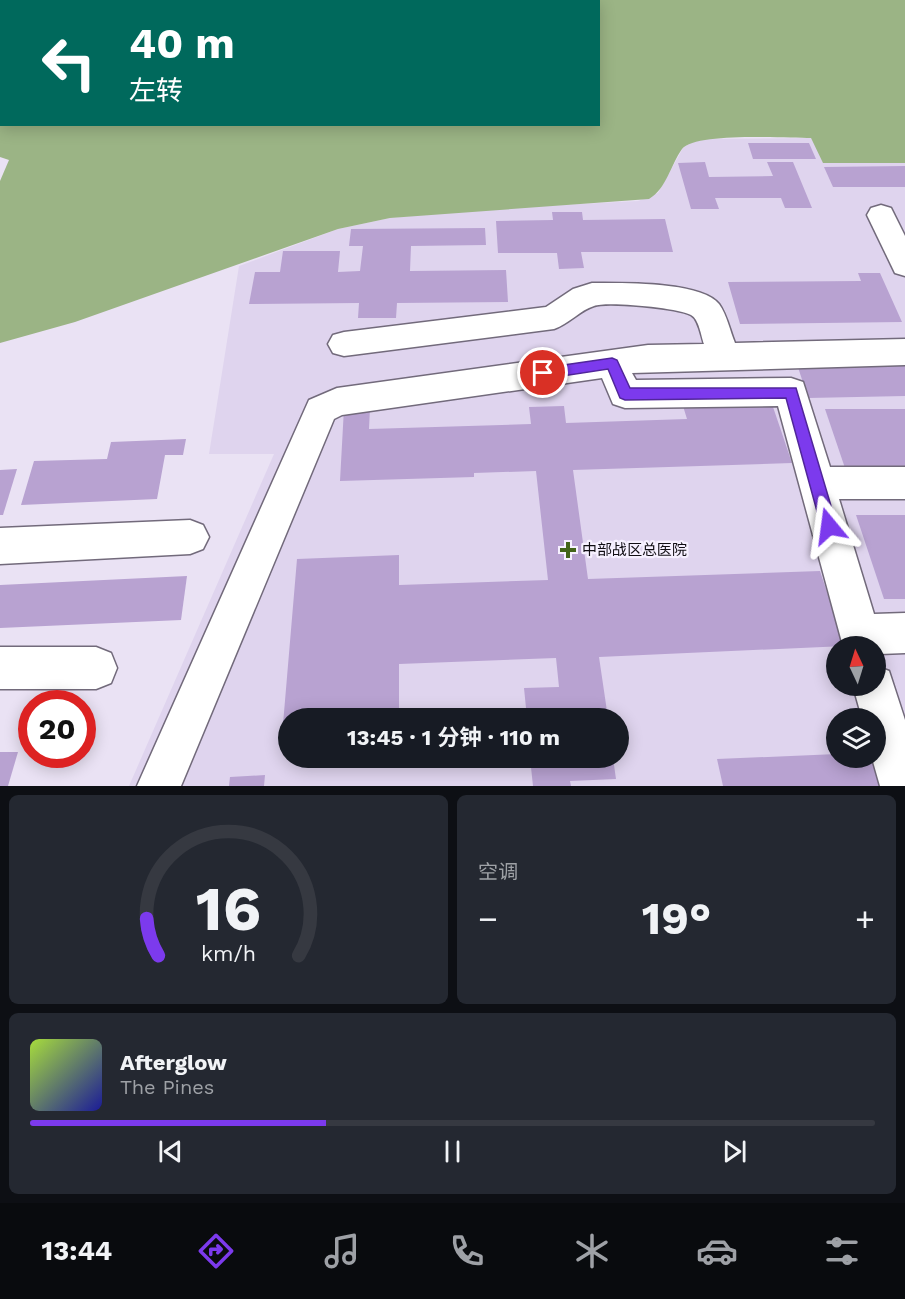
<!DOCTYPE html>
<html lang="zh">
<meta charset="utf-8">
<style>
:root{--surface:#171b24;--page:#242831;--text:#f1f3f6;--muted:#9ea1a6;--line:#363941;--accent:#7c3aed}
body{margin:0;font-family:"Work Sans","Noto Sans SC",sans-serif;background:var(--page);color:var(--text);height:100vh;display:flex;flex-direction:column;font-size:22px;white-space:nowrap}
*{box-sizing:border-box;margin:0}
p{font-size:20px;color:var(--muted)}
.icon{flex:none;width:33px;height:33px;fill:none;stroke:currentColor;stroke-width:2;stroke-linecap:round;stroke-linejoin:round}
.map{position:relative;height:786px;overflow:hidden}
.panel{display:flex;flex-direction:column;gap:9px;padding:9px;background:#0d0f14;flex:1}
.panel>*{flex:none}
.guide{position:absolute;left:0px;top:0px;width:600px;height:126px;box-shadow:0 3px 15px #0003;background:#00695c;color:#fff;overflow:hidden}
.needle{width:39px;rotate:356deg}
.tools{position:absolute;left:826px;top:636px;display:grid;gap:12px}
.tools a{display:grid;place-items:center;width:60px;height:60px;border-radius:50%;background:var(--surface);box-shadow:0 3px 15px #0003;font-size:30px}
.speed{position:absolute;left:18px;top:690px;display:flex;gap:12px;font-size:30px;font-weight:700;text-align:center}
.speed>*{display:grid;place-content:center;width:78px;height:78px;border-radius:50%;background:var(--surface);box-shadow:0 3px 15px #0003;line-height:1}
.speed .limit{border:9px solid #d22;background:#fff;color:#111}
.pin{position:absolute;display:grid;place-items:center;width:51px;height:51px;color:#fff;margin:-26px;border:3px solid #fff;border-radius:50%;box-shadow:0 2px 6px #0007}
.me{position:absolute;width:66px;margin:-33px;rotate:344deg;stroke-linejoin:round;filter:drop-shadow(0 0 4px #0008)}
.turn{display:flex;align-items:center;gap:21px;height:126px;padding:0 30px;font-size:27px}
.turn .icon{width:78px;height:78px;stroke-width:2.5}
.turn b{display:block;font-size:42px;line-height:51px}
.big{font-size:45px;font-weight:700;line-height:1.1}
.panel .tile{flex:1;display:flex;flex-direction:column;justify-content:center;gap:9px;min-width:0;padding:0 21px;border-radius:9px;background:var(--page)}
.panel .dial{align-items:center;gap:0}
.dial svg{height:156px;overflow:visible;fill:none;stroke:var(--line);stroke-width:7;stroke-linecap:round;text-anchor:middle}
.dial text{fill:var(--text);stroke:none}
.song{display:flex;align-items:center;gap:18px}
.cover{width:72px;height:72px;border-radius:9px;background:linear-gradient(135deg,hsl(80 70% 55%),hsl(240 70% 35%))}
.played{height:6px;border-radius:3px;background:linear-gradient(90deg,var(--accent) 35%,var(--line) 35%)}
.keys{display:flex;justify-content:space-around;direction:ltr}
.heat{display:flex;justify-content:space-between;align-items:center;font-size:33px;direction:ltr}
.panel .tiles{flex:1;display:grid;gap:9px;grid-template-columns:1fr 1fr}
.tile:last-child{grid-column:span 2}
.trip{position:absolute;left:278px;top:708px;width:351px;height:60px;border-radius:30px;background:var(--surface);box-shadow:0 3px 15px #0003;font-weight:700;line-height:60px;text-align:center}
.tab-bar{display:flex;height:96px;justify-content:space-around;align-items:center;background:#090b0e;color:var(--muted)}
.tab-bar .icon{width:42px;height:42px}
.tab-bar .selected{color:var(--accent)}
.tab-bar b{font-size:27px;color:var(--text)}
.map>svg:first-child{display:block}
</style>
<div class="map">
<svg width="905" height="786" viewBox="0 0 905 786">
<rect width="100%" height="100%" fill="#eae2f4"/>
<path fill="#dfd4ee" fill-rule="evenodd" d="M 811,138 L 824,163 L 905,163 L 905,786 L 129,786 L 274,454 L 209,454 L 239,266 L 338,229 L 390,218 L 484,209 L 638,201 L 658,193 L 683,148 L 692,142 L 701,139 ZM 837,646 L 876,646 L 876,686 L 837,686 ZM 288,718 L 618,718 L 618,758 L 288,758 ZM 837,718 L 876,718 L 876,758 L 837,758 Z"/>
<path fill="#9bb485" fill-rule="evenodd" d="M 0,0 L 905,0 L 905,163 L 823,163 L 811,138 C 787,138 695,132 682,149 C 670,166 667,188 649,199 L 390,218 L 338,229 L 75,322 L 0,343 L 0,181 L 9,160 L 0,157 ZM 2,2 L 598,2 L 598,124 L 2,124 Z"/>
<g fill="#b8a2d1">
<path d="M 748,143 L 809,143 L 816,159 L 753,159 Z"/>
<path d="M 705,162 L 709,177 L 773,176 L 767,162 L 793,162 L 812,208 L 785,208 L 781,198 L 715,198 L 719,209 L 691,209 L 678,163 Z"/>
<path d="M 905,166 L 905,187 L 833,187 L 824,167 Z"/>
<path d="M 552,212 L 582,212 L 583,220 L 665,219 L 673,252 L 581,252 L 584,268 L 559,269 L 557,253 L 498,253 L 496,221 L 553,220 Z"/>
<path d="M 485,228 L 486,245 L 411,246 L 410,271 L 506,270 L 508,302 L 397,303 L 396,318 L 358,318 L 359,303 L 249,304 L 255,272 L 280,272 L 283,251 L 340,251 L 338,272 L 360,271 L 363,246 L 349,246 L 351,229 Z"/>
<path d="M 858,273 L 880,273 L 902,322 L 740,324 L 728,282 L 861,281 Z"/>
<path d="M 795,358 L 905,363 L 905,396 L 808,398 Z"/>
<path d="M 772,404 L 792,463 L 573,470 L 588,579 L 820,571 L 845,646 L 599,657 L 608,718 L 527,718 L 524,688 L 559,687 L 556,658 L 399,664 L 399,718 L 288,718 L 288,736 L 282,736 L 297,559 L 399,555 L 399,585 L 548,580 L 536,471 L 474,473 L 474,477 L 340,481 L 344,408 L 370,408 L 369,429 L 531,424 L 529,407 L 564,406 L 566,423 L 687,419 L 683,406 Z"/>
<path d="M 825,409 L 905,409 L 905,471 L 846,471 Z"/>
<path d="M 186,439 L 183,455 L 165,455 L 157,499 L 21,505 L 34,461 L 107,459 L 111,442 Z"/>
<path d="M 17,469 L 3,515 L 0,515 L 0,470 Z"/>
<path d="M 856,515 L 905,515 L 905,599 L 884,599 Z"/>
<path d="M 187,576 L 181,620 L 0,628 L 0,585 Z"/>
<path d="M 0,752 L 18,752 L 8,786 L 0,786 Z"/>
<path d="M 837,754 L 837,758 L 871,758 L 880,786 L 723,786 L 717,759 Z"/>
<path d="M 530,758 L 613,758 L 616,779 L 570,781 L 571,786 L 533,786 Z"/>
<path d="M 265,775 L 264,786 L 229,786 L 230,777 Z"/>
</g>
<g fill="none" stroke-linecap="round" stroke-linejoin="round">
<g stroke="#726a7b" stroke-width="3">
<g id="minor">
<path d="M 881,205 L 891,208 L 905,236 L 905,276 L 895,273 L 867,215 L 871,208 Z"/>
<path d="M 592,283 C 620,283 701,281 719,304 C 727,315 730,331 735,343 L 905,339 L 905,365 L 632,373 L 636,380 L 791,378 L 803,382 L 830,467 L 905,467 L 905,499 L 839,499 L 874,614 L 905,613 L 905,653 L 880,654 L 876,661 L 876,646 L 843,646 L 778,406 L 625,408 L 613,404 L 602,378 L 342,415 L 334,419 L 181,786 L 137,786 L 309,400 L 337,388 L 648,345 L 704,344 C 701,336 699,319 691,315 C 678,308 607,301 594,306 C 580,310 569,324 554,329 L 344,356 L 333,353 L 328,344 L 333,335 L 344,332 L 546,307 L 573,289 Z"/>
<path d="M 190,520 L 203,525 L 209,537 L 203,549 L 190,554 L 0,564 L 0,528 Z"/>
<path d="M 0,647 L 96,647 L 111,653 L 117,668 L 111,683 L 96,689 L 0,689 Z"/>
<path d="M 876,666 L 889,671 L 905,720 L 905,786 L 880,786 L 872,758 L 876,758 L 876,718 L 862,718 L 853,686 L 876,686 Z"/>
</g>
</g>
<use href="#minor" fill="#fff" fill-rule="evenodd"/>
</g>
<path fill="#7c3aed" stroke="#51269a" stroke-width="1.5" d="M 612,358 L 617,360 L 630,388 L 796,388 L 837,526 L 834,531 L 823,531 L 821,526 L 786,398 L 625,400 L 620,398 L 608,369 L 543,379 L 537,373 L 543,368 Z"/>
<path fill="#436419" stroke="#f6f0ff" stroke-width="2" d="M565 541h6v6h6v6h-6v6h-6v-6h-6v-6h6z"/>
<g text-anchor="middle" dominant-baseline="central" stroke-width="4.5" stroke-linejoin="round" paint-order="stroke">
<g font-size="15" fill="#100d13" stroke="#f6f0ff" text-anchor="start">
<text x="582" y="550">中部战区总医院</text>
</g>
</g>
</svg>
<div class="tools">
<a><svg class="needle" viewBox="-14 -14 28 28"><path d="M0-13l5 13h-10z" fill="#e53935"/><path d="M0 13l5-13h-10z" fill="#9ea1a6"/></svg></a>
<a><svg class="icon" aria-label="layers" viewBox="0 0 24 24"><path d="M12 4l9 5-9 5-9-5zM3 14l9 5 9-5"/></svg></a>
</div>
<div class="speed"><div class="limit">20</div></div>
<div class="pin" style="left:543px;top:373px;background:#d93025"><svg class="icon" aria-label="arrive" viewBox="0 0 24 24"><path d="M6 21V4h12l-3 4 3 4H6"/></svg></div>
<svg class="me" style="left:829px;top:526px" viewBox="-20 -20 40 40"><path d="M0-17L14 15 0 8-14 15z" fill="#7c3aed" stroke="#fff" stroke-width="4"/></svg>
<div class="trip">13:45 · 1 分钟 · 110 m</div>
<div class="guide">
<div class="turn"><svg class="icon" aria-label="left" viewBox="0 0 24 24"><path d="M17 20v-9H6M10 6l-5 5 5 5"/></svg><div><b>40 m</b>左转</div></div>
</div>
</div>
<section class="panel">
<div class="tiles">
<div class="tile dial"><svg viewBox="0 0 100 80">
<path d="M14 69A42 42 0 1 1 86 69"/>
<path d="M14 69A42 42 0 0 1 8 50" stroke="#7c3aed"/>
<text x="50" y="56" font-size="32" font-weight="700">16</text>
<text x="50" y="72" font-size="11">km/h</text>
</svg></div>
<div class="tile"><p>空调</p>
<div class="heat"><a>−</a><b class="big">19°</b><a>+</a></div>
</div>
<div class="tile">
<div class="song"><i class="cover"></i><div><b>Afterglow</b><p>The Pines</p></div></div>
<div class="played"></div>
<div class="keys"><svg class="icon" aria-label="previous" viewBox="0 0 24 24"><path d="M18 5L8 12l10 7zM5 5v14"/></svg><svg class="icon" aria-label="pause" viewBox="0 0 24 24"><path d="M8 5v14M16 5v14"/></svg><svg class="icon" aria-label="next" viewBox="0 0 24 24"><path d="M6 5l10 7-10 7zM19 5v14"/></svg></div>
</div>
</div>
</section>
<nav class="tab-bar">
<b>13:44</b>
<svg class="icon selected" aria-label="directions" viewBox="0 0 24 24"><path d="M12 3l9 9-9 9-9-9zM9 14v-3h6M13 9l2 2-2 2"/></svg>
<svg class="icon" aria-label="music" viewBox="0 0 24 24"><path d="M9 18V5l10-2v13"/><circle cx="6" cy="18" r="3"/><circle cx="16" cy="16" r="3"/></svg>
<svg class="icon" aria-label="phone" viewBox="0 0 24 24"><path d="M5 4h4l2 5-3 2q2 4 5 5l2-3 5 2v4C11 20 4 13 5 4z"/></svg>
<svg class="icon" aria-label="climate" viewBox="0 0 24 24"><path d="M12 3v18M4 7l16 10M4 17L20 7"/></svg>
<svg class="icon" aria-label="car" viewBox="0 0 24 24"><path d="M5 17H2v-5l4-1 3-4h7l3 4 3 1v5h-3M9 17h6M6 11h13"/><circle cx="7" cy="17" r="2"/><circle cx="17" cy="17" r="2"/></svg>
<svg class="icon" aria-label="filters" viewBox="0 0 24 24"><path d="M4 7h16M4 17h16"/><circle cx="9" cy="7" r="2"/><circle cx="15" cy="17" r="2"/></svg>
</nav>
